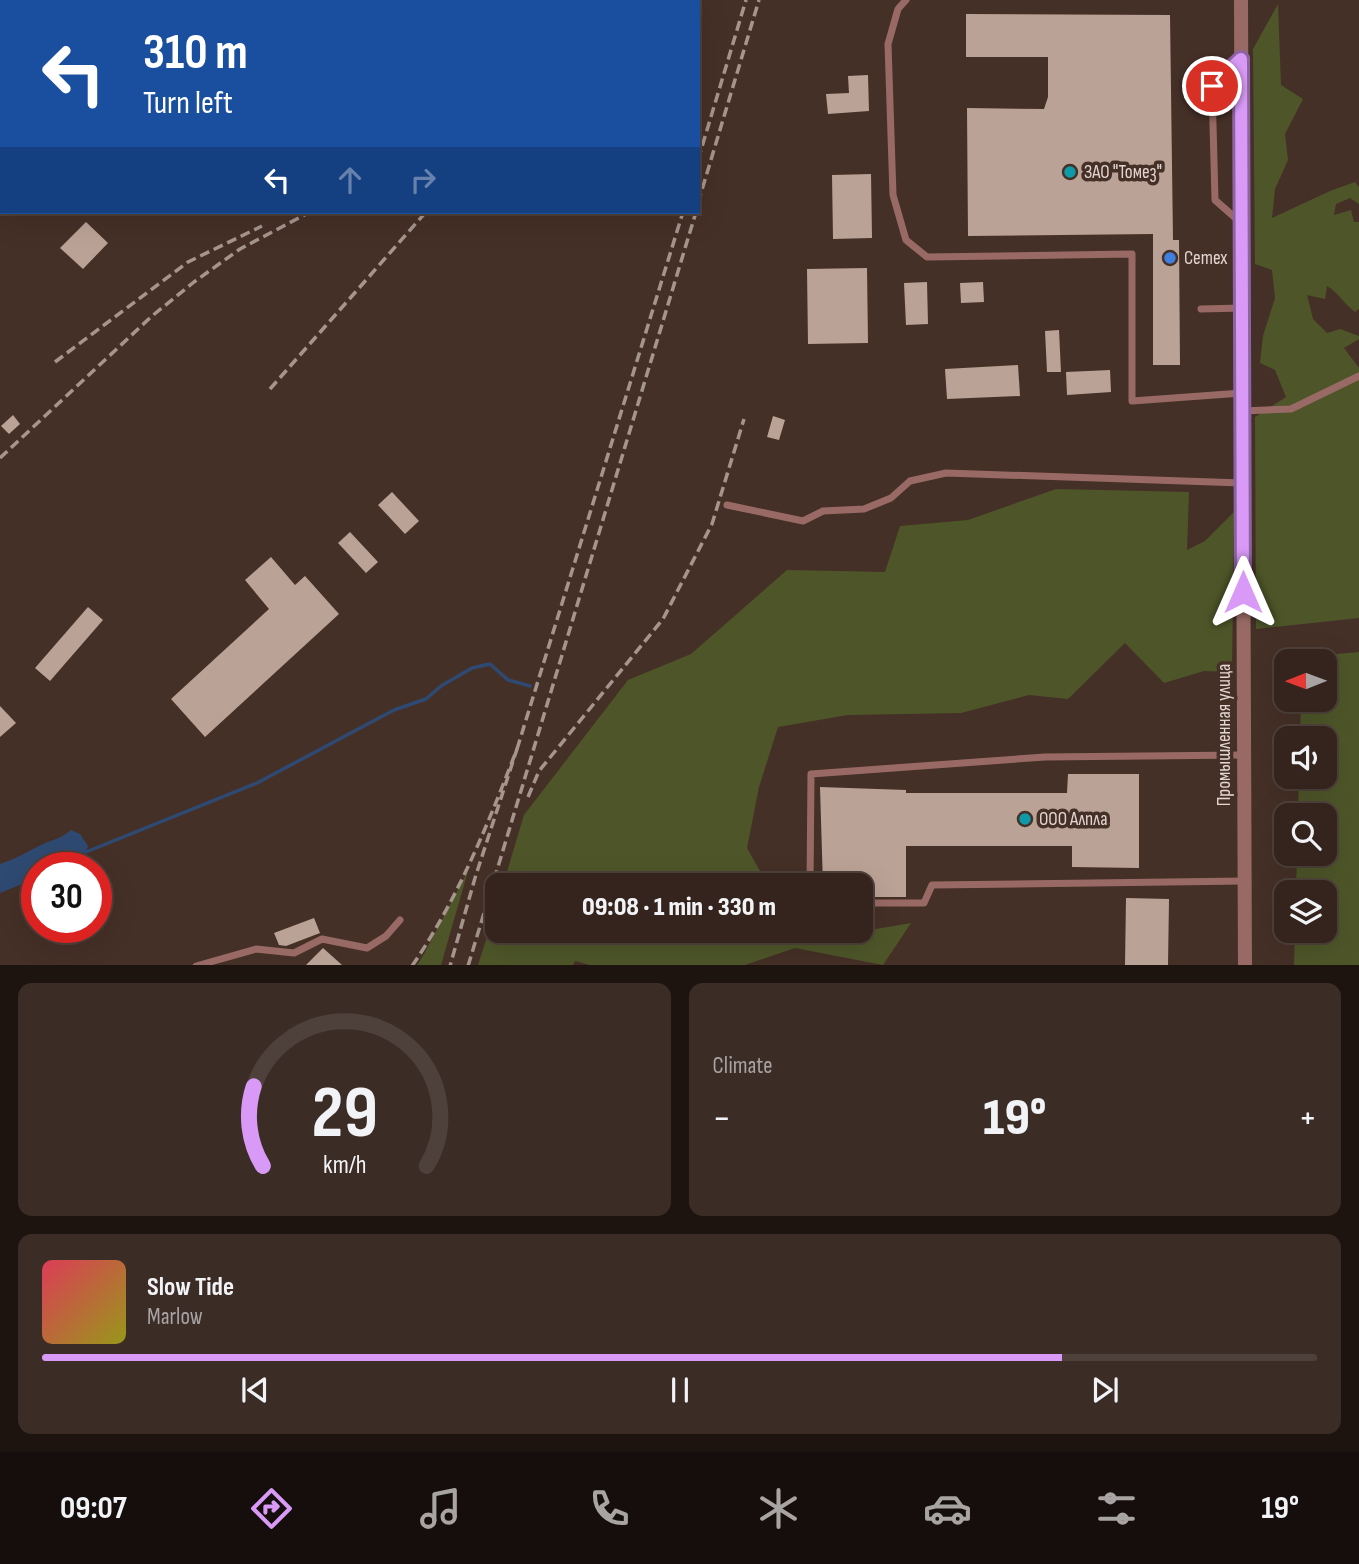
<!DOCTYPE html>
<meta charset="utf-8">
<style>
:root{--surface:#34241d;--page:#3c2c26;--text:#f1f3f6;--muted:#a9a4a4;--line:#4e413b;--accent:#d99af7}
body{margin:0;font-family:"Sofia Sans Condensed",sans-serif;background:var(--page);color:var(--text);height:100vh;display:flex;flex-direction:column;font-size:26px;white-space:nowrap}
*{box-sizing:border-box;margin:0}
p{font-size:23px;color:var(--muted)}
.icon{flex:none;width:38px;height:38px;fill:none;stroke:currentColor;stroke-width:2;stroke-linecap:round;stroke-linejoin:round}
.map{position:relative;height:965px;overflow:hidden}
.panel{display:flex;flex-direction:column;gap:18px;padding:18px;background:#1d1410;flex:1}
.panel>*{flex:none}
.top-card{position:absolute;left:0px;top:0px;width:700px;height:214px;box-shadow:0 7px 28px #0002,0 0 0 2px var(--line);background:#1a4fa0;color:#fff;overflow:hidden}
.needle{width:46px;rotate:269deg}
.controls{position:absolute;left:1274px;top:649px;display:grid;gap:14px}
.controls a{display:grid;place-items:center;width:63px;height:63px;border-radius:14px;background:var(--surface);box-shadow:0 7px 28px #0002,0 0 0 2px var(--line);font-size:35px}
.speed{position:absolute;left:21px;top:852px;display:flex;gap:14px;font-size:35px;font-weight:700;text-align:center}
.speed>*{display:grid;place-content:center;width:91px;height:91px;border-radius:50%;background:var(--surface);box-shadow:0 7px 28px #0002,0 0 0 2px var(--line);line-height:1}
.speed .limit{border:10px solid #d22;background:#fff;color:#111}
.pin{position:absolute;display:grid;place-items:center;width:60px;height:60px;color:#fff;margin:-30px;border:4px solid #fff;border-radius:50%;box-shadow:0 2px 7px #0007}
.me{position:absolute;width:77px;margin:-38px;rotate:0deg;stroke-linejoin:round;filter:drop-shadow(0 0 5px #0008)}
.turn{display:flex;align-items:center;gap:24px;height:147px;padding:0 28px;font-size:32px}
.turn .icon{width:91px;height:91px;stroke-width:2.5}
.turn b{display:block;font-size:49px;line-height:60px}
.lanes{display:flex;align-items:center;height:66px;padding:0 28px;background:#0003;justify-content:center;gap:35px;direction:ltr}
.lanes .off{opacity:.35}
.big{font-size:52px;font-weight:800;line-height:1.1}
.panel .tile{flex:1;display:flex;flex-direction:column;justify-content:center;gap:10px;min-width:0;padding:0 24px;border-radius:14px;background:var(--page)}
.panel .dial{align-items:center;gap:0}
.dial svg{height:182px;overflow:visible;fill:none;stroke:var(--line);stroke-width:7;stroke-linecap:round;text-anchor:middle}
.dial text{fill:var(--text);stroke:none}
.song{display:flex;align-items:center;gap:21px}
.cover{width:84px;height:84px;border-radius:10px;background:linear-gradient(135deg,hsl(350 70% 55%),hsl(60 70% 35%))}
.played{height:7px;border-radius:4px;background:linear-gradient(90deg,var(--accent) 80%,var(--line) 80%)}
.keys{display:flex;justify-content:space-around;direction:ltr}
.heat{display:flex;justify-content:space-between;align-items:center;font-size:38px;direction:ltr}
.panel .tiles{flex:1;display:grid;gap:18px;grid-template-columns:1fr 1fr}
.tile:last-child{grid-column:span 2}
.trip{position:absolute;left:485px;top:873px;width:388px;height:70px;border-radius:14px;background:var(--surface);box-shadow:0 7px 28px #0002,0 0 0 2px var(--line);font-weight:800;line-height:70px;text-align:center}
.menu{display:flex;height:112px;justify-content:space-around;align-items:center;background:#150e0c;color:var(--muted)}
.menu .icon{width:49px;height:49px}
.menu .current{color:var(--accent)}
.menu b{font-size:32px;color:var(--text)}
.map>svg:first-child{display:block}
</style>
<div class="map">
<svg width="1359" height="966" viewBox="0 0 1359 966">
<rect width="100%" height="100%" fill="#453027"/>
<g fill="#4e5629">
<path d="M 1278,4 L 1281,85 L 1303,99 L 1285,134 L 1288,160 L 1275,189 L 1272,218 L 1330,191 L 1355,182 L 1359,187 L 1359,204 L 1350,198 L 1336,204 L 1334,215 L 1351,210 L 1354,222 L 1359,222 L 1359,309 L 1355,312 C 1344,304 1338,292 1327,286 L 1325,299 L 1307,295 L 1313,319 L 1327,333 L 1340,329 L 1359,336 L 1359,339 L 1344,348 L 1359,368 L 1359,618 L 1256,629 L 1255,417 L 1286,397 L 1275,370 L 1260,363 L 1263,336 L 1275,298 L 1272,270 L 1255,264 L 1253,49 Z"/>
<path d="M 1056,489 L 1189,492 L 1187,550 L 1205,541 L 1234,512 L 1232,672 L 1204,671 L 1164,683 L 1125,643 L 1068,699 L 1029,695 L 961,713 L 848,715 L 778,727 L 759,787 L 747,848 L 761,873 L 758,885 L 503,885 L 524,815 L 628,680 L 691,654 L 787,570 L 885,572 L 900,526 L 968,520 Z"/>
<path d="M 1359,652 L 1359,965 L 1294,965 L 1295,931 L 1325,931 L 1325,892 L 1296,892 L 1297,854 L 1325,854 L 1325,816 L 1298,815 L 1299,777 L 1325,777 L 1325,738 L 1300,738 L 1301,700 L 1325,700 L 1325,662 L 1302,661 L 1303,657 Z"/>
<path d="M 468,871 L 441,965 L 417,965 L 423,956 Z"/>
<path d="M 497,905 L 497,931 L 797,931 L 823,938 L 911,923 L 883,965 L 795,948 L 745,965 L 593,966 L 575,961 L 573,966 L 478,965 Z"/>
</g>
<path fill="#2f4a72" d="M 71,830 L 80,834 L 88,846 L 83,860 L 62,868 L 37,868 L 37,878 L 0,893 L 0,864 C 15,859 27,852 41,845 C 53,839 59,840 71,830 Z"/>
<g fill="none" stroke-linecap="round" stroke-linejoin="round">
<path stroke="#2f4a72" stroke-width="3.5" d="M 86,852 L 257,783 L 394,710 L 426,699 L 441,686 L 472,668 L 490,664 L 508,680 L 530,686"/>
</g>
<g fill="#bba296">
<path d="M 966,14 L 1170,15 L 1173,240 L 1179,240 L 1180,365 L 1153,365 L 1153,234 L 968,236 L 967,108 L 1044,109 L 1048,97 L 1048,57 L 966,57 Z"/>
<path d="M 868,75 L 869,111 L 828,114 L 826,94 L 849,93 L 848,76 Z"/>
<path d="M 871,174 L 872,238 L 833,239 L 832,175 Z"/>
<path d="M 86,222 L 108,243 L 83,269 L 60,248 Z"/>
<path d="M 867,268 L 868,343 L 808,344 L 807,269 Z"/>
<path d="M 927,282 L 928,324 L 906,325 L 904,283 Z"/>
<path d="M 983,282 L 984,302 L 961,303 L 960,283 Z"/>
<path d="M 1059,330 L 1061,372 L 1047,372 L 1045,331 Z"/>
<path d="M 1018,365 L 1020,396 L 947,399 L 945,369 Z"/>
<path d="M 1110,370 L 1111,392 L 1067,395 L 1066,372 Z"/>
<path d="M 13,415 L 20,424 L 9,434 L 1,426 Z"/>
<path d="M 773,416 L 785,420 L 779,440 L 767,437 Z"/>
<path d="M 392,492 L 419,521 L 405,534 L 378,505 Z"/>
<path d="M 350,532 L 378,562 L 366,573 L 338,543 Z"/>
<path d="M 271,557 L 295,585 L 305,576 L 339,614 L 205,737 L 171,699 L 269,609 L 245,580 Z"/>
<path d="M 88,607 L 103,620 L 50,681 L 35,668 Z"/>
<path d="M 0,706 L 16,723 L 0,737 Z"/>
<path d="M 1068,774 L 1139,774 L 1139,868 L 1072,867 L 1072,846 L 906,846 L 906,897 L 861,897 L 861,886 L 823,886 L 820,787 L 906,790 L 906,793 L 1067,793 Z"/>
<path d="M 1126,898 L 1169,899 L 1168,965 L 1125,965 Z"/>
<path d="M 314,918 L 320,933 L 286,946 L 279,945 L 274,933 Z"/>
<path d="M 323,948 L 342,965 L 306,965 Z"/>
</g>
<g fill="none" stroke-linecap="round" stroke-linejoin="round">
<g stroke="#996a65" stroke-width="7">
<path d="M 906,0 L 898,9 L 888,44 L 893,195 L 906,240 L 927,257 L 1132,254 L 1132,401 L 1242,393"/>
<path d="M 99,2 L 100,0"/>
<path d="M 0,104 L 2,102"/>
<path d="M 1240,222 L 1215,200 L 1212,86 L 1241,59"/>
<path d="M 1201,309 L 1242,308"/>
<path d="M 1242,411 L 1291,409 L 1359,376"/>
<path d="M 727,505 L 803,521 L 823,511 L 864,509 L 891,498 L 910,481 L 946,473 L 1242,483"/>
<path d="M 810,886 L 811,774 L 1045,757 L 1243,755"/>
<path d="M 861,903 L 924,903 L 932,885 L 1244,881"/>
<path d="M 196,966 L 256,949 L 294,953 L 322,939 L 367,948 L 386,936 L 400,920"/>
</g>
<path stroke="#996a65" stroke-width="14" d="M 1241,0 L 1245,966"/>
<path stroke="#d0867e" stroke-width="14" d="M 0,1 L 1,0"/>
<g stroke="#a5958d" stroke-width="3.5" stroke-dasharray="10 5" stroke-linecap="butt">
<path d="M 654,2 L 657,0"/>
<path d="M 698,160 L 746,0"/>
<path d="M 698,203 L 759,0"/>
<path d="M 89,213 L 103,212"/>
<path d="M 55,362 L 188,262 L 262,226"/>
<path d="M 270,389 L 426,212"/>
<path d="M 0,458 L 152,316 L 194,282 L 240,249 L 310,212"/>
<path d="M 517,749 L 683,212"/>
<path d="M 528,797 L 539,771 L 663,619 L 712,524 L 744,419"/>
<path d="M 412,966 C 458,899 488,824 517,749 L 475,878 L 450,966"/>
<path d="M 468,966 L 696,212"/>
</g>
</g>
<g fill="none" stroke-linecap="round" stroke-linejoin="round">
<g stroke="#8d64a1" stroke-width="18">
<path id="route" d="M 1212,86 L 1241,59 L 1243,592"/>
</g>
<use href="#route" stroke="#d99af7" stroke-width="12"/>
</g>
<g fill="#0f9aa8" stroke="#453027" stroke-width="2.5">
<circle cx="1070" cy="172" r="7"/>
<circle cx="1025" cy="819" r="7"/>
</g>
<circle fill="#3f7fe0" stroke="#453027" stroke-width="2.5" cx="1170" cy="258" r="7"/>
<g text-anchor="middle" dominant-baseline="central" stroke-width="7" stroke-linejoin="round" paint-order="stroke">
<g font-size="19" fill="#e3d6d0" stroke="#453027" text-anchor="start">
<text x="1084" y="172">ЗАО "Томез"</text>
<text x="1184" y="258">Cemex</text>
<text x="1039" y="819">ООО Алпла</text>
</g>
<g font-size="19" fill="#e3d6d0" stroke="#453027">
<text transform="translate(1224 735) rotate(-90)">Промышленная улица</text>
</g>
</g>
</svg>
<div class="controls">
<a><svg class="needle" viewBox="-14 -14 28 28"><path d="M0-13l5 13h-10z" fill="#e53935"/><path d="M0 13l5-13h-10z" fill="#a9a4a4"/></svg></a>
<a><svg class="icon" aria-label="sound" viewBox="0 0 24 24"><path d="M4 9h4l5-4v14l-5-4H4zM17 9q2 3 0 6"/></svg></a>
<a><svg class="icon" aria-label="search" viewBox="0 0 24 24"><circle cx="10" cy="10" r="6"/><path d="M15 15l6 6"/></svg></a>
<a><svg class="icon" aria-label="layers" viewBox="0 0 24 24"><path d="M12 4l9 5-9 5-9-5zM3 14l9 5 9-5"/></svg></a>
</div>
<div class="speed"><div class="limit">30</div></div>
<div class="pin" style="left:1212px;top:86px;background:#d93025"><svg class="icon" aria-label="arrive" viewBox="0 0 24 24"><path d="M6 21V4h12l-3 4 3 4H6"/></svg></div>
<svg class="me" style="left:1243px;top:592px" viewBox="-20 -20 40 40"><path d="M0-17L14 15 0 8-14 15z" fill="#d99af7" stroke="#fff" stroke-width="4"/></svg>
<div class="trip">09:08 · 1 min · 330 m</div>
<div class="top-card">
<div class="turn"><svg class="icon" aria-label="left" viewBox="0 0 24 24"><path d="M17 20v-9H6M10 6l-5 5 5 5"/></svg><div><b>310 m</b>Turn left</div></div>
<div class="lanes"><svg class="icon" aria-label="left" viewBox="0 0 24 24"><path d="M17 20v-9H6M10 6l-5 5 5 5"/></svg><svg class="icon off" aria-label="ahead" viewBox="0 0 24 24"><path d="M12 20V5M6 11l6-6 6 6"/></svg><svg class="icon off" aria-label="right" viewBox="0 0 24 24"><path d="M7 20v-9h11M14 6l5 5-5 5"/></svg></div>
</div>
</div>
<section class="panel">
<div class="tiles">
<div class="tile dial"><svg viewBox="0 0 100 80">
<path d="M14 69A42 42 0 1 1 86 69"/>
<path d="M14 69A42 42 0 0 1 10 34" stroke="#d99af7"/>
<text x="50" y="56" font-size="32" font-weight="700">29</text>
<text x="50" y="72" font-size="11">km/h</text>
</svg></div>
<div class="tile"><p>Climate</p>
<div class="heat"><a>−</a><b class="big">19°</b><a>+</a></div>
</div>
<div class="tile">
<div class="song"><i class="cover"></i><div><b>Slow Tide</b><p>Marlow</p></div></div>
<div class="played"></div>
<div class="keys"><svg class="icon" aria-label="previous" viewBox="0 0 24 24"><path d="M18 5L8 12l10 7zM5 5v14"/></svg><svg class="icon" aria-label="pause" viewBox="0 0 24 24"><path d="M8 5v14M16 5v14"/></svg><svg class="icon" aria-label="next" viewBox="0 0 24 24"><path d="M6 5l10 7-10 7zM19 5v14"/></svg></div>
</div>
</div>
</section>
<nav class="menu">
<b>09:07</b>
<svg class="icon current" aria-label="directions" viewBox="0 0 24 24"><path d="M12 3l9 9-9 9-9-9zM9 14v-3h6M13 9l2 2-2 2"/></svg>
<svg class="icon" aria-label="music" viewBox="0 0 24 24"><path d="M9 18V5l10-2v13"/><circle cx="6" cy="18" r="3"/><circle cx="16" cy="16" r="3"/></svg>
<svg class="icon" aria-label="phone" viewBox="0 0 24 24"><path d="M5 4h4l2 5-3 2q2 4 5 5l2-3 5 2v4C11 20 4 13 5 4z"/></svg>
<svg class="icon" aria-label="climate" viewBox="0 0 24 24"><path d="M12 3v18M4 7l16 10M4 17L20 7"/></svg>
<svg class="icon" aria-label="car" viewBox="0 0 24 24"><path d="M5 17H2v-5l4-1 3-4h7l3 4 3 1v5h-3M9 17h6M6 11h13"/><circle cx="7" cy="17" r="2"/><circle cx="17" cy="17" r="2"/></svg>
<svg class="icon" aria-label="filters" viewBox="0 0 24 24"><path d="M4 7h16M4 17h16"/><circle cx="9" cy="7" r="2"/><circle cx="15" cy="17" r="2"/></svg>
<b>19°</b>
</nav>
